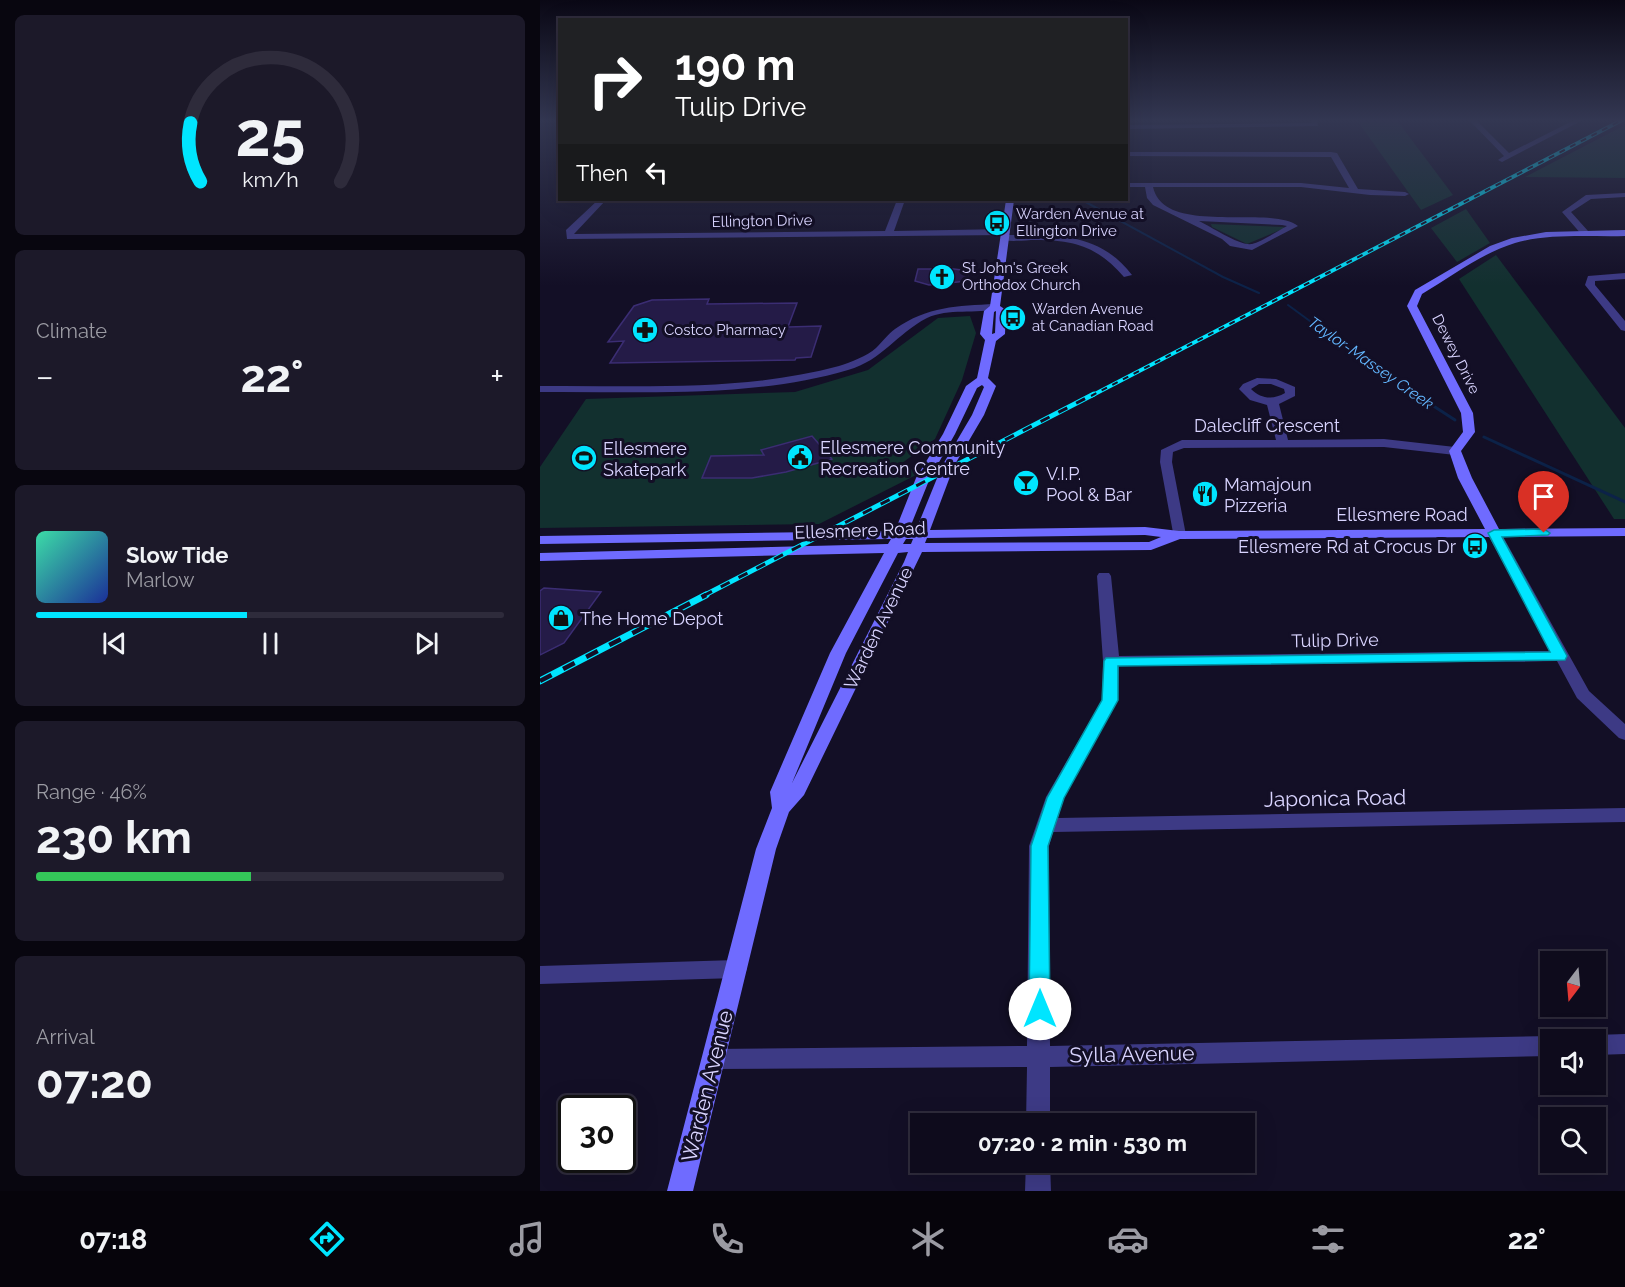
<!DOCTYPE html>
<meta charset="utf-8">
<style>
:root{--surface:#0e0b1c;--page:#1c1929;--text:#f1f3f6;--muted:#9b9ba3;--line:#2e2b3b;--accent:#00e5ff}
body{margin:0;font-family:Raleway,sans-serif;background:var(--page);color:var(--text);height:100vh;display:flex;flex-direction:column;font-size:22px;white-space:nowrap}
*{box-sizing:border-box;margin:0}
p{font-size:20px;color:var(--muted)}
.icon{flex:none;width:33px;height:33px;fill:none;stroke:currentColor;stroke-width:2;stroke-linecap:round;stroke-linejoin:round}
.map{position:relative;flex:1;overflow:hidden}
.panel{display:flex;flex-direction:column;gap:15px;padding:15px;background:#08060f;width:540px}
.panel>*{flex:none}
.hud{position:absolute;left:18px;top:18px;width:570px;height:183px;border-radius:0px;box-shadow:0 6px 24px #0002,0 0 0 2px var(--line);background:#202124;color:#fff;overflow:hidden}
.needle{width:39px;rotate:196deg}
.tools{position:absolute;left:1000px;top:951px;display:grid;gap:12px}
.tools a{display:grid;place-items:center;width:66px;height:66px;border-radius:0px;background:var(--surface);box-shadow:0 6px 24px #0002,0 0 0 2px var(--line);font-size:30px}
.speed{position:absolute;left:18px;top:1095px;display:flex;gap:12px;font-size:30px;font-weight:700;text-align:center}
.speed>*{display:grid;place-content:center;width:78px;height:78px;border-radius:50%;background:var(--surface);box-shadow:0 6px 24px #0002,0 0 0 2px var(--line);line-height:1}
.speed .limit{border:3px solid #111;border-radius:9px;background:#fff;color:#111}
.pin{position:absolute;display:grid;place-items:center;width:51px;height:51px;color:#fff;margin:-62px -26px;border-radius:50% 50% 50% 0;rotate:-45deg;box-shadow:0 0 6px #0007}
.pin .icon{rotate:45deg}
.me{position:absolute;width:66px;margin:-33px;rotate:0deg;stroke-linejoin:round;filter:drop-shadow(0 0 4px #0008)}
.turn{display:flex;align-items:center;gap:21px;height:126px;padding:0 18px;font-size:27px}
.turn .icon{width:78px;height:78px;stroke-width:2.5}
.turn b{display:block;font-size:42px;line-height:51px}
.then{display:flex;align-items:center;height:57px;padding:0 18px;background:#0003;gap:12px;font-size:22px}
.big{font-size:45px;font-weight:700;line-height:1.1}
.panel .widget{flex:1;display:flex;flex-direction:column;justify-content:center;gap:9px;min-width:0;padding:0 21px;border-radius:9px;background:var(--page)}
.panel .dial{align-items:center;gap:0}
.dial svg{height:156px;overflow:visible;fill:none;stroke:var(--line);stroke-width:7;stroke-linecap:round;text-anchor:middle}
.dial text{fill:var(--text);stroke:none}
.song{display:flex;align-items:center;gap:18px}
.cover{width:72px;height:72px;border-radius:9px;background:linear-gradient(135deg,hsl(160 70% 55%),hsl(230 70% 35%))}
.played{height:6px;border-radius:3px;background:linear-gradient(90deg,var(--accent) 45%,var(--line) 45%)}
.keys{display:flex;justify-content:space-around;direction:ltr}
.heat{display:flex;justify-content:space-between;align-items:center;font-size:33px;direction:ltr}
.charge{height:9px;border-radius:4px;background:linear-gradient(90deg,#34c759 46%,var(--line) 0)}
.trip{position:absolute;left:370px;top:1113px;width:345px;height:60px;border-radius:0px;background:var(--surface);box-shadow:0 6px 24px #0002,0 0 0 2px var(--line);font-weight:700;line-height:60px;text-align:center}
.tabs{display:flex;height:96px;justify-content:space-around;align-items:center;background:#06040b;color:var(--muted)}
.tabs .icon{width:42px;height:42px}
.tabs .selected{color:var(--accent)}
.tabs b{font-size:27px;color:var(--text)}
main{display:flex;flex:1;min-height:0}
.map>svg:first-child{display:block}
</style>
<main>
<section class="panel">
<div class="widget dial"><svg viewBox="0 0 100 80">
<path d="M14 69A42 42 0 1 1 86 69"/>
<path d="M14 69A42 42 0 0 1 9 39" stroke="#00e5ff"/>
<text x="50" y="56" font-size="32" font-weight="700">25</text>
<text x="50" y="72" font-size="11">km/h</text>
</svg></div>
<div class="widget"><p>Climate</p>
<div class="heat"><a>−</a><b class="big">22°</b><a>+</a></div>
</div>
<div class="widget">
<div class="song"><i class="cover"></i><div><b>Slow Tide</b><p>Marlow</p></div></div>
<div class="played"></div>
<div class="keys"><svg class="icon" aria-label="previous" viewBox="0 0 24 24"><path d="M18 5L8 12l10 7zM5 5v14"/></svg><svg class="icon" aria-label="pause" viewBox="0 0 24 24"><path d="M8 5v14M16 5v14"/></svg><svg class="icon" aria-label="next" viewBox="0 0 24 24"><path d="M6 5l10 7-10 7zM19 5v14"/></svg></div>
</div>
<div class="widget"><p>Range · 46%</p><b class="big">230 km</b><div class="charge"></div></div>
<div class="widget"><p>Arrival</p><b class="big">07:20</b></div>
</section>
<div class="map">
<svg width="1085" height="1191" viewBox="0 0 1085 1191">
<rect width="100%" height="100%" fill="#130f26"/>
<g fill="#12302f">
<path d="M 816,119 L 856,119 L 913,195 L 881,210 Z"/>
<path d="M 1085,125 L 1085,178 L 985,177 Z"/>
<path d="M 926,209 L 950,243 L 917,262 L 891,228 Z"/>
<path d="M 671,224 L 743,227 L 745,228 L 707,244 L 672,227 Z"/>
<path d="M 956,255 L 1085,428 L 1085,519 L 1074,519 L 919,279 Z"/>
<path d="M 430,316 L 436,333 L 422,380 L 395,439 L 358,466 L 382,472 L 279,524 L 0,528 L 0,467 L 46,399 L 255,392 L 328,370 L 398,318 Z"/>
</g>
<g fill="none" stroke-linecap="round" stroke-linejoin="round">
<g stroke="#0c2248" stroke-width="2">
<path d="M 542,200 L 683,277 L 719,293"/>
<path d="M 748,305 L 823,360 L 877,396"/>
</g>
<g stroke="#0c2248" stroke-width="3">
<path d="M 875,394 L 915,420"/>
<path d="M 944,437 L 1085,502"/>
</g>
</g>
<g fill="#241b47" stroke="#3b2d73" stroke-width="1.5">
<path d="M 378,269 L 414,269 L 429,271 L 427,281 L 389,285 L 375,281 Z"/>
<path d="M 169,299 L 167,304 L 257,303 L 248,327 L 281,326 L 271,357 L 256,358 L 255,360 L 70,363 L 84,341 L 68,342 L 94,306 L 112,300 Z"/>
<path d="M 272,436 L 292,459 L 246,472 L 212,478 L 162,478 L 171,456 L 224,455 L 221,450 Z"/>
<path d="M 4,588 L 61,592 L 24,643 L 0,655 L 0,591 Z"/>
</g>
<g fill="none" stroke-linecap="round" stroke-linejoin="round">
<g fill="#3d3a85" fill-rule="evenodd">
<path d="M 770,119 L 777,119 L 778,126 L 586,129 L 586,125 L 772,123 Z"/>
<path d="M 928,119 L 935,119 L 969,153 L 1036,119 L 1045,119 L 962,162 L 958,160 L 964,156 Z"/>
<path d="M 586,152 L 791,152 L 797,153 L 818,189 L 865,192 L 869,194 L 865,196 L 830,195 L 761,187 L 613,187 C 624,237 729,204 758,226 L 712,250 L 690,246 L 682,239 L 613,205 L 607,198 L 605,187 L 586,187 L 586,183 L 761,183 L 809,188 L 791,157 L 586,156 ZM 659,221 L 742,225 L 747,226 C 736,232 723,241 712,244 C 699,246 672,227 659,221 Z"/>
<path d="M 1085,193 L 1085,197 L 1051,199 L 1031,212 L 1048,231 L 1048,235 L 1042,235 L 1022,212 L 1046,195 Z"/>
<path d="M 58,200 L 66,200 L 34,234 L 345,231 L 357,200 L 365,200 L 354,231 L 466,229 L 470,232 L 466,235 L 27,239 L 26,230 Z"/>
<path d="M 466,235 C 516,235 559,232 592,275 L 584,277 C 558,247 535,240 496,240 C 485,240 474,242 463,240 L 462,238 Z"/>
<path d="M 1085,273 L 1085,279 L 1055,281 L 1055,285 L 1085,321 L 1085,331 L 1081,330 L 1045,285 L 1048,276 Z"/>
<path d="M 455,304 L 459,305 L 459,309 C 436,314 408,308 387,318 C 356,334 343,360 308,370 C 209,399 102,391 0,392 L 0,386 C 99,385 203,392 299,366 C 311,362 327,356 336,348 C 342,342 348,334 355,329 C 388,306 417,306 455,304 Z"/>
<path d="M 717,378 L 736,379 L 755,387 L 755,396 L 739,404 L 748,440 L 844,439 L 915,447 L 921,451 L 915,455 L 844,447 L 644,448 L 633,452 L 632,462 L 646,535 L 644,538 L 634,538 L 620,462 L 621,450 L 642,440 L 736,440 L 727,405 L 710,400 L 699,389 L 703,384 ZM 719,384 L 731,384 L 744,389 L 745,393 C 733,400 721,399 711,389 Z"/>
<path d="M 954,529 L 961,533 L 1049,691 L 1085,724 L 1085,740 L 1079,738 L 1037,698 L 1017,661 L 579,666 L 578,700 L 524,797 L 518,818 L 1085,808 L 1085,822 L 513,832 L 509,846 L 510,1046 L 1011,1036 L 1019,1040 L 1011,1040 L 1011,1056 L 510,1067 L 510,1124 L 486,1124 L 487,1067 L 174,1069 L 166,1066 L 163,1059 L 166,1052 L 174,1049 L 487,1046 L 489,846 L 506,797 L 562,700 L 563,661 L 557,576 L 559,573 L 569,573 L 571,576 L 579,656 L 1011,651 L 947,533 Z"/>
<path d="M 196,960 L 204,963 L 207,969 L 204,975 L 196,978 L 0,984 L 0,966 Z"/>
<path d="M 1085,1034 L 1085,1054 L 1056,1055 L 1056,1040 L 1047,1040 L 1056,1035 Z"/>
<path d="M 486,1162 L 510,1162 L 511,1191 L 485,1191 Z"/>
</g>
<path fill="#6f6bff" fill-rule="evenodd" d="M 466,200 L 474,200 L 460,306 L 466,310 L 465,334 L 456,341 L 448,378 L 456,386 L 444,415 L 414,466 L 390,530 L 605,527 L 639,531 L 945,529 L 918,478 L 909,451 L 923,432 L 921,413 L 867,306 L 875,290 L 950,246 L 972,238 L 1006,232 L 1085,230 L 1085,236 C 1050,237 1009,233 975,243 C 942,253 912,276 882,294 L 877,306 L 933,413 L 935,432 L 921,451 L 932,478 L 959,529 L 1085,528 L 1085,536 L 640,539 L 611,550 L 382,552 L 264,795 L 249,812 L 236,849 L 153,1191 L 127,1191 L 216,849 L 232,808 L 230,792 L 290,653 L 344,553 L 0,561 L 0,553 L 348,544 L 351,539 L 0,544 L 0,536 L 355,531 L 376,478 L 403,434 L 426,386 L 437,378 L 445,340 L 440,334 L 444,311 L 450,306 ZM 456,311 L 455,333 L 452,334 L 454,312 ZM 442,385 L 444,387 L 432,415 L 402,466 L 376,530 L 369,530 L 390,478 L 415,434 L 437,388 ZM 605,535 L 621,537 L 609,542 L 385,543 L 387,538 ZM 366,539 L 373,539 L 371,544 L 363,544 ZM 368,552 L 364,562 L 252,783 L 306,653 L 358,553 Z"/>
<g stroke="#00e5ff" stroke-width="4">
<path id="rail-far2" d="M 551,396 L 1084,119"/>
</g>
<g stroke="#00e5ff" stroke-width="5">
<path id="rail-far1" d="M 163,596 L 554,394"/>
</g>
<g stroke="#00e5ff" stroke-width="7">
<path id="rail" d="M 0,681 L 166,595"/>
</g>
<use href="#rail-far2" stroke="#130f26" stroke-width="2" stroke-dasharray="6" stroke-linecap="butt"/>
<use href="#rail-far1" stroke="#130f26" stroke-width="3" stroke-dasharray="10" stroke-linecap="butt"/>
<use href="#rail" stroke="#130f26" stroke-width="4.5" stroke-dasharray="13" stroke-linecap="butt"/>
</g>
<linearGradient id="sky" x2="0" y2="1"><stop stop-color="#0a0815"/><stop offset="0.42" stop-color="#333752"/><stop offset="1" stop-color="#333752" stop-opacity="0"/></linearGradient>
<rect width="1085" height="286" fill="url(#sky)"/>
<path fill="#00e5ff" stroke="#0095a6" stroke-width="1.5" d="M 1004,529 L 1010,533 L 1008,535 L 962,537 L 1027,656 L 1025,660 L 578,666 L 578,700 L 524,798 L 508,846 L 510,1009 L 507,1015 L 500,1018 L 492,1015 L 489,1009 L 491,846 L 507,798 L 562,700 L 564,661 L 566,658 L 1010,652 L 948,533 L 954,530 Z"/>
<defs>
<g id="bus-disc" transform="scale(1.35)"><circle r="9.5" fill="#00e5ff" stroke="#130f26"/><path d="M-5-6H5V4H4V6H2V4H-2V6H-4V4H-5ZM-3.5-4V0h7V-4ZM-3.5 1.2v1.5H-2V1.2ZM2 1.2v1.5H3.5V1.2Z" fill="#111"/></g>
<g id="church-disc" transform="scale(1.35)"><circle r="9.5" fill="#00e5ff" stroke="#130f26"/><path d="M-1.2-6h2.4v3.5h3.3v2.4h-3.3V6h-2.4V-.1h-3.3v-2.4h3.3Z" fill="#111"/></g>
<g id="pharmacy-disc" transform="scale(1.35)"><circle r="9.5" fill="#00e5ff" stroke="#130f26"/><path d="M-2-6h4v4h4v4h-4v4h-4v-4h-4v-4h4Z" fill="#111"/></g>
<g id="civic-disc" transform="scale(1.35)"><circle r="9.5" fill="#00e5ff" stroke="#130f26"/><path d="M-.6-6.5H3V-4.5H.6V-3L4-1V1h2V6H-6V1h2V-1L-.6-3ZM-1.2 2.5V6h2.4V2.5Z" fill="#111"/></g>
<g id="stadium-disc" transform="scale(1.35)"><circle r="9.5" fill="#00e5ff" stroke="#130f26"/><path d="M0-5a6.5 5 0 1 0 0 10a6.5 5 0 1 0 0-10ZM-3.5-1.8h7v3.6h-7Z" fill="#111"/></g>
<g id="bar-disc" transform="scale(1.35)"><circle r="9.5" fill="#00e5ff" stroke="#130f26"/><path d="M-6-5H6L.8 .8V4.5H3.5V6h-7V4.5H-.8V.8Z" fill="#111"/></g>
<g id="restaurant-disc" transform="scale(1.35)"><circle r="9.5" fill="#00e5ff" stroke="#130f26"/><path d="M-5-6h1v4h1v-4h1v4h1v-4h1v5L-1.5 .5V6h-2V.5L-5-1ZM5-6V6H3V1.5H1.5Q1.5-4 5-6Z" fill="#111"/></g>
<g id="shop-disc" transform="scale(1.35)"><circle r="9.5" fill="#00e5ff" stroke="#130f26"/><path d="M-5-2.5h2.3a2.7 3.5 0 0 1 5.4 0H5L5.5 6h-11ZM-1.5-2.5h3a1.5 2.3 0 0 0-3 0Z" fill="#111"/></g>
</defs>
<g fill-rule="evenodd">
<use href="#bus-disc" x="457" y="223"/>
<use href="#church-disc" x="402" y="277"/>
<use href="#bus-disc" x="473" y="318"/>
<use href="#pharmacy-disc" x="105" y="330"/>
<use href="#civic-disc" x="260" y="457"/>
<use href="#stadium-disc" x="44" y="458"/>
<use href="#bar-disc" x="486" y="483"/>
<use href="#restaurant-disc" x="665" y="494"/>
<use href="#bus-disc" x="935" y="546"/>
<use href="#shop-disc" x="21" y="618"/>
</g>
<g text-anchor="middle" dominant-baseline="central" stroke-width="6" stroke-linejoin="round" paint-order="stroke">
<g font-size="15" fill="#d9d4ff" stroke="#130f26" text-anchor="start">
<text x="476" y="214">Warden Avenue at<tspan x="476" dy="17">Ellington Drive</tspan></text>
<text x="422" y="268">St John's Greek<tspan x="422" dy="17">Orthodox Church</tspan></text>
<text x="492" y="309">Warden Avenue<tspan x="492" dy="17">at Canadian Road</tspan></text>
<text x="124" y="330">Costco Pharmacy</text>
</g>
<g font-size="15" fill="#d9d4ff" stroke="#130f26">
<text transform="translate(222 221) rotate(-1)">Ellington Drive</text>
<text transform="translate(916 354) rotate(63)">Dewey Drive</text>
</g>
<g font-size="16" font-style="italic" fill="#62b6ff" stroke="#130f26">
<text transform="translate(831 363) rotate(35)">Taylor-Massey Creek</text>
</g>
<g font-size="18" fill="#d9d4ff" stroke="#130f26">
<text x="727" y="425">Dalecliff Crescent</text>
<text x="862" y="514">Ellesmere Road</text>
<text transform="translate(320 530) rotate(-2)">Ellesmere Road</text>
<text transform="translate(338 628) rotate(-64)">Warden Avenue</text>
<text transform="translate(795 640) rotate(-1)">Tulip Drive</text>
</g>
<g font-size="18" fill="#d9d4ff" stroke="#130f26" text-anchor="start">
<text x="280" y="447">Ellesmere Community<tspan x="280" dy="21">Recreation Centre</tspan></text>
<text x="63" y="448">Ellesmere<tspan x="63" dy="21">Skatepark</tspan></text>
<text x="506" y="473">V.I.P.<tspan x="506" dy="21">Pool &amp; Bar</tspan></text>
<text x="684" y="484">Mamajoun<tspan x="684" dy="21">Pizzeria</tspan></text>
<text x="916" y="546" text-anchor="end">Ellesmere Rd at Crocus Dr</text>
<text x="40" y="618">The Home Depot</text>
</g>
<g font-size="21" fill="#d9d4ff" stroke="#130f26">
<text transform="translate(795 798) rotate(-1)">Japonica Road</text>
<text transform="translate(592 1054) rotate(-1)">Sylla Avenue</text>
<text transform="translate(167 1086) rotate(-76)">Warden Avenue</text>
</g>
</g>
</svg>
<div class="tools">
<a><svg class="needle" viewBox="-14 -14 28 28"><path d="M0-13l5 13h-10z" fill="#e53935"/><path d="M0 13l5-13h-10z" fill="#9b9ba3"/></svg></a>
<a><svg class="icon" aria-label="sound" viewBox="0 0 24 24"><path d="M4 9h4l5-4v14l-5-4H4zM17 9q2 3 0 6"/></svg></a>
<a><svg class="icon" aria-label="search" viewBox="0 0 24 24"><circle cx="10" cy="10" r="6"/><path d="M15 15l6 6"/></svg></a>
</div>
<div class="speed"><div class="limit">30</div></div>
<div class="pin" style="left:1004px;top:533px;background:#d93025"><svg class="icon" aria-label="arrive" viewBox="0 0 24 24"><path d="M6 21V4h12l-3 4 3 4H6"/></svg></div>
<svg class="me" style="left:500px;top:1009px" viewBox="-20 -20 40 40"><circle r="19" fill="#fff"/><path d="M0-13L10 11 0 6-10 11z" fill="#00e5ff"/></svg>
<div class="trip">07:20 · 2 min · 530 m</div>
<div class="hud">
<div class="turn"><svg class="icon" aria-label="right" viewBox="0 0 24 24"><path d="M7 20v-9h11M14 6l5 5-5 5"/></svg><div><b>190 m</b>Tulip Drive</div></div>
<div class="then">Then<svg class="icon" aria-label="left" viewBox="0 0 24 24"><path d="M17 20v-9H6M10 6l-5 5 5 5"/></svg></div>
</div>
</div>
</main>
<nav class="tabs">
<b>07:18</b>
<svg class="icon selected" aria-label="directions" viewBox="0 0 24 24"><path d="M12 3l9 9-9 9-9-9zM9 14v-3h6M13 9l2 2-2 2"/></svg>
<svg class="icon" aria-label="music" viewBox="0 0 24 24"><path d="M9 18V5l10-2v13"/><circle cx="6" cy="18" r="3"/><circle cx="16" cy="16" r="3"/></svg>
<svg class="icon" aria-label="phone" viewBox="0 0 24 24"><path d="M5 4h4l2 5-3 2q2 4 5 5l2-3 5 2v4C11 20 4 13 5 4z"/></svg>
<svg class="icon" aria-label="climate" viewBox="0 0 24 24"><path d="M12 3v18M4 7l16 10M4 17L20 7"/></svg>
<svg class="icon" aria-label="car" viewBox="0 0 24 24"><path d="M5 17H2v-5l4-1 3-4h7l3 4 3 1v5h-3M9 17h6M6 11h13"/><circle cx="7" cy="17" r="2"/><circle cx="17" cy="17" r="2"/></svg>
<svg class="icon" aria-label="filters" viewBox="0 0 24 24"><path d="M4 7h16M4 17h16"/><circle cx="9" cy="7" r="2"/><circle cx="15" cy="17" r="2"/></svg>
<b>22°</b>
</nav>
